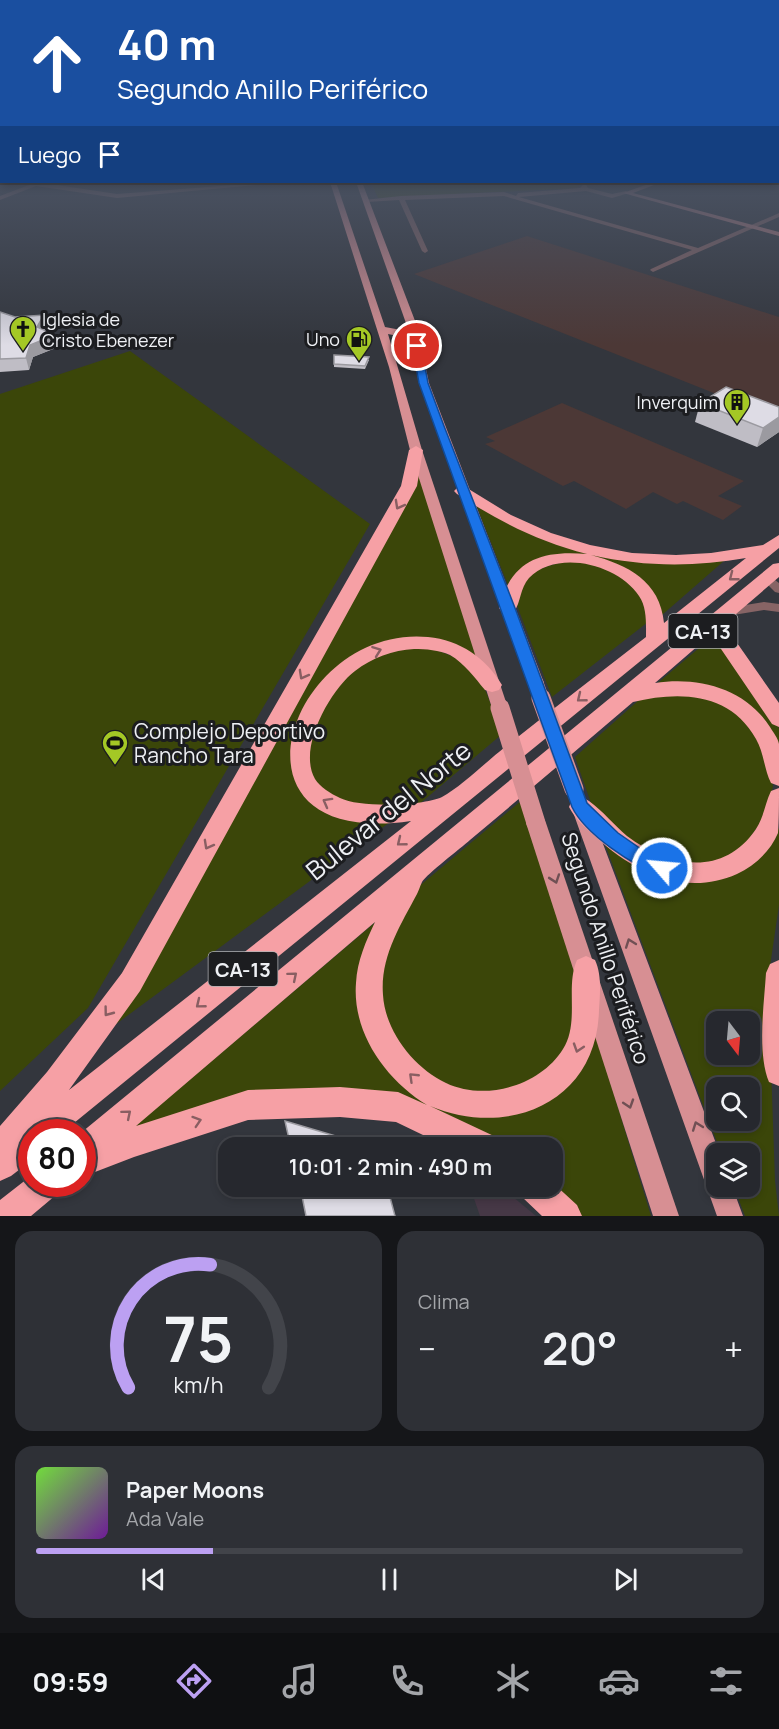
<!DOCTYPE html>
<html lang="es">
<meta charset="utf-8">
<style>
:root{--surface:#26282e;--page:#2e3036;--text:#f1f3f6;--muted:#a4a6aa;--line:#42444a;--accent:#bca0f2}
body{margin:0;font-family:Manrope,sans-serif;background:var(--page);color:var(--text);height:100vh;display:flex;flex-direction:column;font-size:22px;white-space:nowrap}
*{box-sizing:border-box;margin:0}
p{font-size:20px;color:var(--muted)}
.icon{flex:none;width:33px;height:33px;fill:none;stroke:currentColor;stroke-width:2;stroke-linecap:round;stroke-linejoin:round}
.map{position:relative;height:1216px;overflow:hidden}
.drawer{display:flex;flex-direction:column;gap:15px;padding:15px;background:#151619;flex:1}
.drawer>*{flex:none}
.top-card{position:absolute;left:0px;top:0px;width:780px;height:183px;box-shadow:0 3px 9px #0003,0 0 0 2px var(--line);background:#1a4fa0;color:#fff;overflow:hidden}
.needle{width:39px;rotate:164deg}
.fabs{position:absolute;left:706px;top:1011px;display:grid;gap:12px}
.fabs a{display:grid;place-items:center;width:54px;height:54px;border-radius:12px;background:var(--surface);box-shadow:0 3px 9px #0003,0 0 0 2px var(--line);font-size:30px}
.speed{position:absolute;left:18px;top:1119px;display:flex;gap:12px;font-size:30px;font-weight:700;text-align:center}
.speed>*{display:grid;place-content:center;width:78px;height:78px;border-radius:50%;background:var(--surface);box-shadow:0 3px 9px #0003,0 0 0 2px var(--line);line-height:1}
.speed .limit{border:9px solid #d22;background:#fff;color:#111}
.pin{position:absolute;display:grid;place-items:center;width:51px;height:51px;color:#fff;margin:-26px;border:3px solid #fff;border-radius:50%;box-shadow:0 2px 6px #0007}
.me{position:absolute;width:66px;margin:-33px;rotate:297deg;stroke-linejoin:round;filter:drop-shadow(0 0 4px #0008)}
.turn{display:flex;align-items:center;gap:21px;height:126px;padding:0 18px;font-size:27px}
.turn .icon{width:78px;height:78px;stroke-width:2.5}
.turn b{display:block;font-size:42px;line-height:51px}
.then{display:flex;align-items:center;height:57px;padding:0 18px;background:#0003;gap:12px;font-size:22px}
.big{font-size:45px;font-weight:600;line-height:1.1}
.drawer .tile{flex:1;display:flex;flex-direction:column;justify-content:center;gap:9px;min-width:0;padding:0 21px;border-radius:18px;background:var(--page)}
.drawer .dial{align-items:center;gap:0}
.dial svg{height:156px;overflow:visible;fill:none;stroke:var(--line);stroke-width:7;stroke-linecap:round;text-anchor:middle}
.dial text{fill:var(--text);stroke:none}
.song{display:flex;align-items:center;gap:18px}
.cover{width:72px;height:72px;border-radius:9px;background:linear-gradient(135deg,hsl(100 70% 55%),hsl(280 70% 35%))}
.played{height:6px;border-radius:3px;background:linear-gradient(90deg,var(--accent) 25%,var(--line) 25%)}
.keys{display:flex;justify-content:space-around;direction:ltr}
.heat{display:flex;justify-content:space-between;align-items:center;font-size:33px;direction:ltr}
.drawer .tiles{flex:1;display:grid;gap:15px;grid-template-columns:1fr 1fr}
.tile:last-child{grid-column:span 2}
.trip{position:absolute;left:218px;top:1137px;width:345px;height:60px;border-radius:18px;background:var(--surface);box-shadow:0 3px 9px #0003,0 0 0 2px var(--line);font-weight:600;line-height:60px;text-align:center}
.tabs{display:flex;height:96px;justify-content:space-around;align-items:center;background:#0f1012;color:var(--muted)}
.tabs .icon{width:42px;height:42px}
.tabs .current{color:var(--accent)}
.tabs b{font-size:27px;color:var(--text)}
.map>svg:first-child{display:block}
</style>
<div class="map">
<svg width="779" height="1216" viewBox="0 0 779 1216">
<rect width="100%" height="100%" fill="#33363d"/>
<g fill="#4c3836">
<path d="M 527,236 L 779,317 L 779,419 L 414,274 Z"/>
<path d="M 562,403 L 744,481 L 718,496 L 742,506 L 723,520 L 683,501 L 677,504 L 653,492 L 626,509 L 574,481 L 563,486 L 485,444 L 495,441 L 486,437 Z"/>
</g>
<path fill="#463846" d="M 470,1187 L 501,1187 L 536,1216 L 480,1216 Z"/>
<g fill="#3b4609" fill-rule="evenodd">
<path d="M 371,182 L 574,182 L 581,183 L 577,188 L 378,198 Z"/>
<path d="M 130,351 L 370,524 L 88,1008 L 0,1091 L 0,394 Z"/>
<path d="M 419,471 L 479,661 L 425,638 L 402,640 L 379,645 L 350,658 L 319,687 L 297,729 L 307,797 L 394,819 L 108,1030 Z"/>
<path d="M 475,502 L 574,550 L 725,560 L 662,615 L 619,565 L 553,556 L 508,585 Z"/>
<path d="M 565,562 L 586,562 L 614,570 L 641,595 L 648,622 L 552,697 L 516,603 C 520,574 539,567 565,562 Z"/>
<path d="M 718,632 L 747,682 L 779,728 L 779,747 L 738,699 L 653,687 Z"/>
<path d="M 423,647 C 482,660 484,684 501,735 L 411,811 C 384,807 346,808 323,791 C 286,763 324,689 354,669 C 376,654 398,649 423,647 Z"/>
<path d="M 677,692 L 705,695 L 733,707 L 753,727 L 768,764 L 773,786 L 767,814 L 738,854 L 713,864 L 688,865 L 644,852 L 593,809 L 575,757 L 640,699 Z"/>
<path d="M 522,800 L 579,972 L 575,1030 L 564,1058 L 534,1084 L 474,1094 L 430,1081 L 385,1026 L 380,978 L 384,957 L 417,888 Z"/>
<path d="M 779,828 L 779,905 L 768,980 L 775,1181 L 779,1216 L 745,1216 L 734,1187 L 750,1186 L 750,1154 L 721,1153 L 603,839 L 648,870 L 761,855 ZM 717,1022 L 750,1022 L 750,1054 L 717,1054 ZM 717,1088 L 750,1088 L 750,1120 L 717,1120 Z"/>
<path d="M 385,914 L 363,964 L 415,1091 L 514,1111 L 594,1029 L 651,1216 L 577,1216 L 552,1186 L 552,1148 L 500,1147 L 389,1096 L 120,1139 Z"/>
</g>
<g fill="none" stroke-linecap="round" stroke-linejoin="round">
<g fill="#876465" fill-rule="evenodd">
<path d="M 0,175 L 2,175 L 2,177 L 0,178 Z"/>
<path d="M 37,182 L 117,194 L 273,182 L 289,182 L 117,198 L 36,186 L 0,200 L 0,196 Z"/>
<path d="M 585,183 L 588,188 L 612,194 L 626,191 L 629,193 L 612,198 L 586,191 L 519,197 L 698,248 L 777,214 L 779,213 L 779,217 L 653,272 L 650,270 L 651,269 L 692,250 L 504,196 L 405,200 L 428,251 L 425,253 L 422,251 L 399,200 L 367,202 L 364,200 L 401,196 L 504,192 L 516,196 L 518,193 L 580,188 Z"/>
<path d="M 767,574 L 779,583 L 779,593 L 775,592 L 761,578 Z"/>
<path d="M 764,602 L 779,604 L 779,612 L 764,610 L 727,616 L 721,612 L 727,608 Z"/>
</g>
<path fill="#b47c7f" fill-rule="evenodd" d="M 654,182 L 662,182 L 633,193 L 779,232 L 779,236 L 623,193 Z"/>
<g fill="#d78f93" fill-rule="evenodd">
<path d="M 330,182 L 336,182 L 385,327 L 401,330 L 407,326 L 356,182 L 362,182 L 417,326 L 429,383 L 544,683 L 542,687 L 530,687 L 528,683 L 419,383 L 409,333 L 398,336 L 388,334 L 422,450 L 508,708 L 506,712 L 500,714 L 494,712 L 492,708 L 410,450 L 389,367 Z"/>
<path d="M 582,804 L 589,806 L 591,812 L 720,1154 L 717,1154 L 717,1186 L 732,1186 L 743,1216 L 717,1216 L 573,812 L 575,806 Z"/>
<path d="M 536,815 L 543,817 L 546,823 L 679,1216 L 653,1216 L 526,823 L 529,817 Z"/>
</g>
<g fill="#f6a0a5" fill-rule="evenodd">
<path d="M 416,446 L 423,450 L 417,486 L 140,991 L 69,1090 L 411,821 C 211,850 290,624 428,637 C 460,640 486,658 502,685 L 499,690 L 492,692 L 485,690 C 475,678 464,663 450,655 C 439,650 426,649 414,649 C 393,650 372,658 355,671 C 331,689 297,748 315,779 C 320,787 331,794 340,798 C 360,808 422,806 442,797 C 459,788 484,764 499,752 C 548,713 597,675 646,637 C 646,624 647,607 639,596 C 618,564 557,549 529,578 C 520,588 521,602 514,612 L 502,612 L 499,608 C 511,560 541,550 587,554 C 539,542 498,521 457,494 L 454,491 L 457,488 L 467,488 L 511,515 L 551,533 L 590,545 L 632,553 L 676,555 L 711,553 L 763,545 L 779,535 L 779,548 L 63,1132 L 32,1132 L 32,1160 L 11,1176 L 0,1181 L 0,1126 L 47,1072 L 122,973 L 401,486 L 409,450 ZM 591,555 C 644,567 694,567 746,558 L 664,623 C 660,581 628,565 591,555 Z"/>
<path d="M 779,563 L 779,577 L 729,620 L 735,640 L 779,703 L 779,727 L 772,724 L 719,646 L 714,632 L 655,683 C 699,676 746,689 770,727 C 773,732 778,738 779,744 C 779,757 779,772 779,786 L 771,783 C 764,769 764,753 756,739 C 730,692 679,691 633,702 C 579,748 525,794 470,840 C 461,848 427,874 422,882 C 421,884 419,890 417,894 C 400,926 380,957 383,995 C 385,1031 414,1068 446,1083 C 486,1102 541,1085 563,1049 C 580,1022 565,987 577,960 L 586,956 L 595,960 C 602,975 600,993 599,1010 C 597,1102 509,1139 430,1106 L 496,1137 L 500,1148 L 450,1148 L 396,1122 L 340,1117 L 248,1120 L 134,1157 L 82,1177 L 82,1132 L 773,564 ZM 375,922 C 366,941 357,961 356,983 C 352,1033 386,1080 427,1105 L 398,1092 L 340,1087 L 248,1090 L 136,1126 Z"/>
<path d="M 779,788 C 779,801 779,821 778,833 C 770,852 754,866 737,874 C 686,897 634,873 596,837 C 586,828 575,819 569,807 L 572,800 C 579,798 583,797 589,801 C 603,811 614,825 627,836 C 668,867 723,878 756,829 C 764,817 765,803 771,791 Z"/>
<path d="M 779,960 L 779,1086 L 769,1082 C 757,1053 764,1005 766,973 L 770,964 Z"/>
<path d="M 32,1175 L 32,1184 L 61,1184 L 56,1195 L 31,1216 L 0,1216 L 0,1200 Z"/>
<path d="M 552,1182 L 577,1205 L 582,1216 L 542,1216 L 522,1197 L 517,1186 L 552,1186 Z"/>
</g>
<path stroke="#d78f93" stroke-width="15" d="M 536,683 L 542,700"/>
<g stroke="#d78f93" stroke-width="19">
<path d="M 541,698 L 574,789"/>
<path d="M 500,708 L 536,823"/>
</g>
</g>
<g fill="#bfbdc5">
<path d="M 0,312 L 15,317 L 44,315 L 47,326 L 45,331 L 55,335 L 58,347 L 33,357 L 29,370 L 0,372 Z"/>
<path d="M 334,355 L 369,360 L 365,369 L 334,367 Z"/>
<path d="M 700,403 L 779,407 L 779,432 L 757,447 L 695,422 Z"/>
</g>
<g fill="#9b9aa0">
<path d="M 44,315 L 47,326 L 40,339 L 37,327 Z"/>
<path d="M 55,335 L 58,347 L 33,357 L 29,370 L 26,358 L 30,345 Z"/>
<path d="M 779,417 L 779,432 L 757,447 L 763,428 Z"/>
</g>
<g fill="#dedce5" stroke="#9b9aa0" stroke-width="1.5">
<path d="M 0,312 L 15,317 L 44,315 L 37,327 L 55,335 L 30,345 L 26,358 L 0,359 Z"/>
<path d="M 334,355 L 369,357 L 365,366 L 334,364 Z"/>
<path d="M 726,387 L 779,407 L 779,417 L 763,428 L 700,403 Z"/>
<path d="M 285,1121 L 376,1148 L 291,1148 Z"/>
<path d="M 300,1186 L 387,1186 L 395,1216 L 306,1216 Z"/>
</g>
<defs><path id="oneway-chevron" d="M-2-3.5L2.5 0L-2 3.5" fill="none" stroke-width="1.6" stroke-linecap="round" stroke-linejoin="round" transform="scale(1.5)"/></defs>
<g stroke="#895e62">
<use href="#oneway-chevron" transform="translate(399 505) rotate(119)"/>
<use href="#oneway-chevron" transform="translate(733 577) rotate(142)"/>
<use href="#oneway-chevron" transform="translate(377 651) rotate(-20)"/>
<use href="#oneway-chevron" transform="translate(303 675) rotate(119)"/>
<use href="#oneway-chevron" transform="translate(581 698) rotate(141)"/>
<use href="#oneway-chevron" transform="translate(327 802) rotate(-151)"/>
<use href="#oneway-chevron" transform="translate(401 842) rotate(141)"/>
<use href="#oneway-chevron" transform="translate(208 845) rotate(119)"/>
<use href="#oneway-chevron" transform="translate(293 976) rotate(-40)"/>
<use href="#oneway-chevron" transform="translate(200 1004) rotate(141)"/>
<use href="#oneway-chevron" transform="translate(108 1012) rotate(127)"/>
<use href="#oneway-chevron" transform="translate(578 1048) rotate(108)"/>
<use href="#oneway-chevron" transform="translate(413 1077) rotate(-136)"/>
<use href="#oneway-chevron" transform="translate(127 1114) rotate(-40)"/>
<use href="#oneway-chevron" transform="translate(197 1121) rotate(-18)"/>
</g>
<g stroke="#705054">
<use href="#oneway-chevron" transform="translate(555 879) rotate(71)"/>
<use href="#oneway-chevron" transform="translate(630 943) rotate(-110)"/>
<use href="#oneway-chevron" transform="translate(629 1104) rotate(72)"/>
<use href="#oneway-chevron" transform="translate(697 1126) rotate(-110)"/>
</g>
<linearGradient id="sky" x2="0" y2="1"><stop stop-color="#1c1e22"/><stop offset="0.51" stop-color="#4a5262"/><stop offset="1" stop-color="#4a5262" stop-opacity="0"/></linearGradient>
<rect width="779" height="345" fill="url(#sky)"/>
<path fill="#1a73e8" stroke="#114b97" stroke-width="1.5" d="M 417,343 L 421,346 L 428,383 L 444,426 L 515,608 L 587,803 L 618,833 L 644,851 L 668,863 L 671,868 L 668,874 L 662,876 C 633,866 585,834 572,807 L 419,383 L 412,346 Z"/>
<defs>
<g id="church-pin" transform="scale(1.35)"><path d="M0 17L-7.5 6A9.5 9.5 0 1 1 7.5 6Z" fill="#a4c825" stroke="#1c1d20"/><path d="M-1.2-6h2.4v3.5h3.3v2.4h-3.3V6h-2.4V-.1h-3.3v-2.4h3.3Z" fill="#111"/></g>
<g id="fuel-pin" transform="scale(1.35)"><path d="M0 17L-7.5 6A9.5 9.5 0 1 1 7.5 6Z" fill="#a4c825" stroke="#1c1d20"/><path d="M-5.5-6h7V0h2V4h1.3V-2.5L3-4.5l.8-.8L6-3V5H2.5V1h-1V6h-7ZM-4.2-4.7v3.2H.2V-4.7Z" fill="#111"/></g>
<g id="building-pin" transform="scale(1.35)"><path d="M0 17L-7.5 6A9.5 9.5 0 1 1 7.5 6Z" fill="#a4c825" stroke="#1c1d20"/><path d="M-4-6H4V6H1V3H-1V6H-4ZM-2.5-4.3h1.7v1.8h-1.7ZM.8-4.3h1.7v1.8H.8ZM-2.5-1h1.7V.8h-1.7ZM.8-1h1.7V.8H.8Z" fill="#111"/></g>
<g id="stadium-pin" transform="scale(1.35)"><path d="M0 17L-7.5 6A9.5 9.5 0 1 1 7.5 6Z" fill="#a4c825" stroke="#1c1d20"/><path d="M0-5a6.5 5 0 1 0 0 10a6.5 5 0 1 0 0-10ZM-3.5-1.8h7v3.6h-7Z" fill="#111"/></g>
</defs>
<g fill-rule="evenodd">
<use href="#church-pin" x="23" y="329"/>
<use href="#fuel-pin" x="359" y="339"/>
<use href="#building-pin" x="737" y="402"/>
<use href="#stadium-pin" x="115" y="743"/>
</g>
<g text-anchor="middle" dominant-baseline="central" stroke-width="6" stroke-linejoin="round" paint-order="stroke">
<g font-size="18" fill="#eef0f4" stroke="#1c1d20" text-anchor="end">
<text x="42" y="319" text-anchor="start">Iglesia de<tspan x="42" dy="21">Cristo Ebenezer</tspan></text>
<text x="340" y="339">Uno</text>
<text x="718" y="402">Inverquim</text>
</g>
<g fill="#1c1d20" stroke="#afb1b4" stroke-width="1.5">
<rect x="668.5" y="614" width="69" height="34" rx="4.5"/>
<rect x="208.5" y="952" width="69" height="34" rx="4.5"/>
</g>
<g font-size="20" font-weight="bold" fill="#eef0f4">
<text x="703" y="631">CA-13</text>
<text x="243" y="969">CA-13</text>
</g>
<g font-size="21" fill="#eef0f4" stroke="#1c1d20" text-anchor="start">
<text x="134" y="731">Complejo Deportivo<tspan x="134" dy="24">Rancho Tara</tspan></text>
</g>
<g font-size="21" fill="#eef0f4" stroke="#1c1d20">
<text transform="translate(606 948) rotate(72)">Segundo Anillo Periférico</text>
</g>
<g font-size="26" fill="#eef0f4" stroke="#1c1d20">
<text transform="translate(388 810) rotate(-39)">Bulevar del Norte</text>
</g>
</g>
</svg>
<div class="fabs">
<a><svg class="needle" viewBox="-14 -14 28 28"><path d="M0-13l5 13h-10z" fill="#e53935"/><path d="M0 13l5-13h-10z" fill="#a4a6aa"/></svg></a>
<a><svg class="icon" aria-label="search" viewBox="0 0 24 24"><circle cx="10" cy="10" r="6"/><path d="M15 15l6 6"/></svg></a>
<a><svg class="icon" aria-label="layers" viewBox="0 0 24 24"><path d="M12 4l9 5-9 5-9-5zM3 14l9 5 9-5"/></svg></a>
</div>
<div class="speed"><div class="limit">80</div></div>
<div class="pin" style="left:417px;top:346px;background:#d93025"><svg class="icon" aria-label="arrive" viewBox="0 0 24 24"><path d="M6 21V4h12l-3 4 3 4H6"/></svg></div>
<svg class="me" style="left:662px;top:868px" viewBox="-20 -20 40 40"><circle r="17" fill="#1a73e8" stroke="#fff" stroke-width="3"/><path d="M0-11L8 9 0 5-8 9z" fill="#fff"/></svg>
<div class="trip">10:01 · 2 min · 490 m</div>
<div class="top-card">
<div class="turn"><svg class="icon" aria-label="ahead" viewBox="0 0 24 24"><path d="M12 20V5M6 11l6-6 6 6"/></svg><div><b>40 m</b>Segundo Anillo Periférico</div></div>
<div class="then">Luego<svg class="icon" aria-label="arrive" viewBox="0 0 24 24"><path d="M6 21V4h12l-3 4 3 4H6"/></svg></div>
</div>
</div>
<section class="drawer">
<div class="tiles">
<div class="tile dial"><svg viewBox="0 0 100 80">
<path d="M14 69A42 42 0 1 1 86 69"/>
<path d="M14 69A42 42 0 0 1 56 6" stroke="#bca0f2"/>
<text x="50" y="56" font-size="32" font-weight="700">75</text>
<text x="50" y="72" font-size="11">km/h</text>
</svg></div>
<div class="tile"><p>Clima</p>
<div class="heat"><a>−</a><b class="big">20°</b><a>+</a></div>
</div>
<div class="tile">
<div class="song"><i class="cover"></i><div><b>Paper Moons</b><p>Ada Vale</p></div></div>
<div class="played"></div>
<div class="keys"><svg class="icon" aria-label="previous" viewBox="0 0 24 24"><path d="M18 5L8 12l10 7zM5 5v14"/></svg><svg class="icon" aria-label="pause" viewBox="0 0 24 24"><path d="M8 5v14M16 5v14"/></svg><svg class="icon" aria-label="next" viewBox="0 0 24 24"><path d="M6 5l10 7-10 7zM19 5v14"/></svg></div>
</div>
</div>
</section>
<nav class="tabs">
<b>09:59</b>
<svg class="icon current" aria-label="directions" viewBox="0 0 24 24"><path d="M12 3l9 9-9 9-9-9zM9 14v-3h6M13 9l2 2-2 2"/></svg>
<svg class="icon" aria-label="music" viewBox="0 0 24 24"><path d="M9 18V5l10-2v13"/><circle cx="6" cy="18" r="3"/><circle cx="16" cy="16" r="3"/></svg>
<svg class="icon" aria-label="phone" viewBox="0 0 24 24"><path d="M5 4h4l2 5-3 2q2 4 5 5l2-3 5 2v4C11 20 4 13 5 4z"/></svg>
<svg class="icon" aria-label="climate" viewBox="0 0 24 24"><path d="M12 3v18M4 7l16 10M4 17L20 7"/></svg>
<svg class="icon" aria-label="car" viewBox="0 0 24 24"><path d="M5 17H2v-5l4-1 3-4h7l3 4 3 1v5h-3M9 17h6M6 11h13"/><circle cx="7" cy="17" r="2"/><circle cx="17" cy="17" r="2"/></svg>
<svg class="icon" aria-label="filters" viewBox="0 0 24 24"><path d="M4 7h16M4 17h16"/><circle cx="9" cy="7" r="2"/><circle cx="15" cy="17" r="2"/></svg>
</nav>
